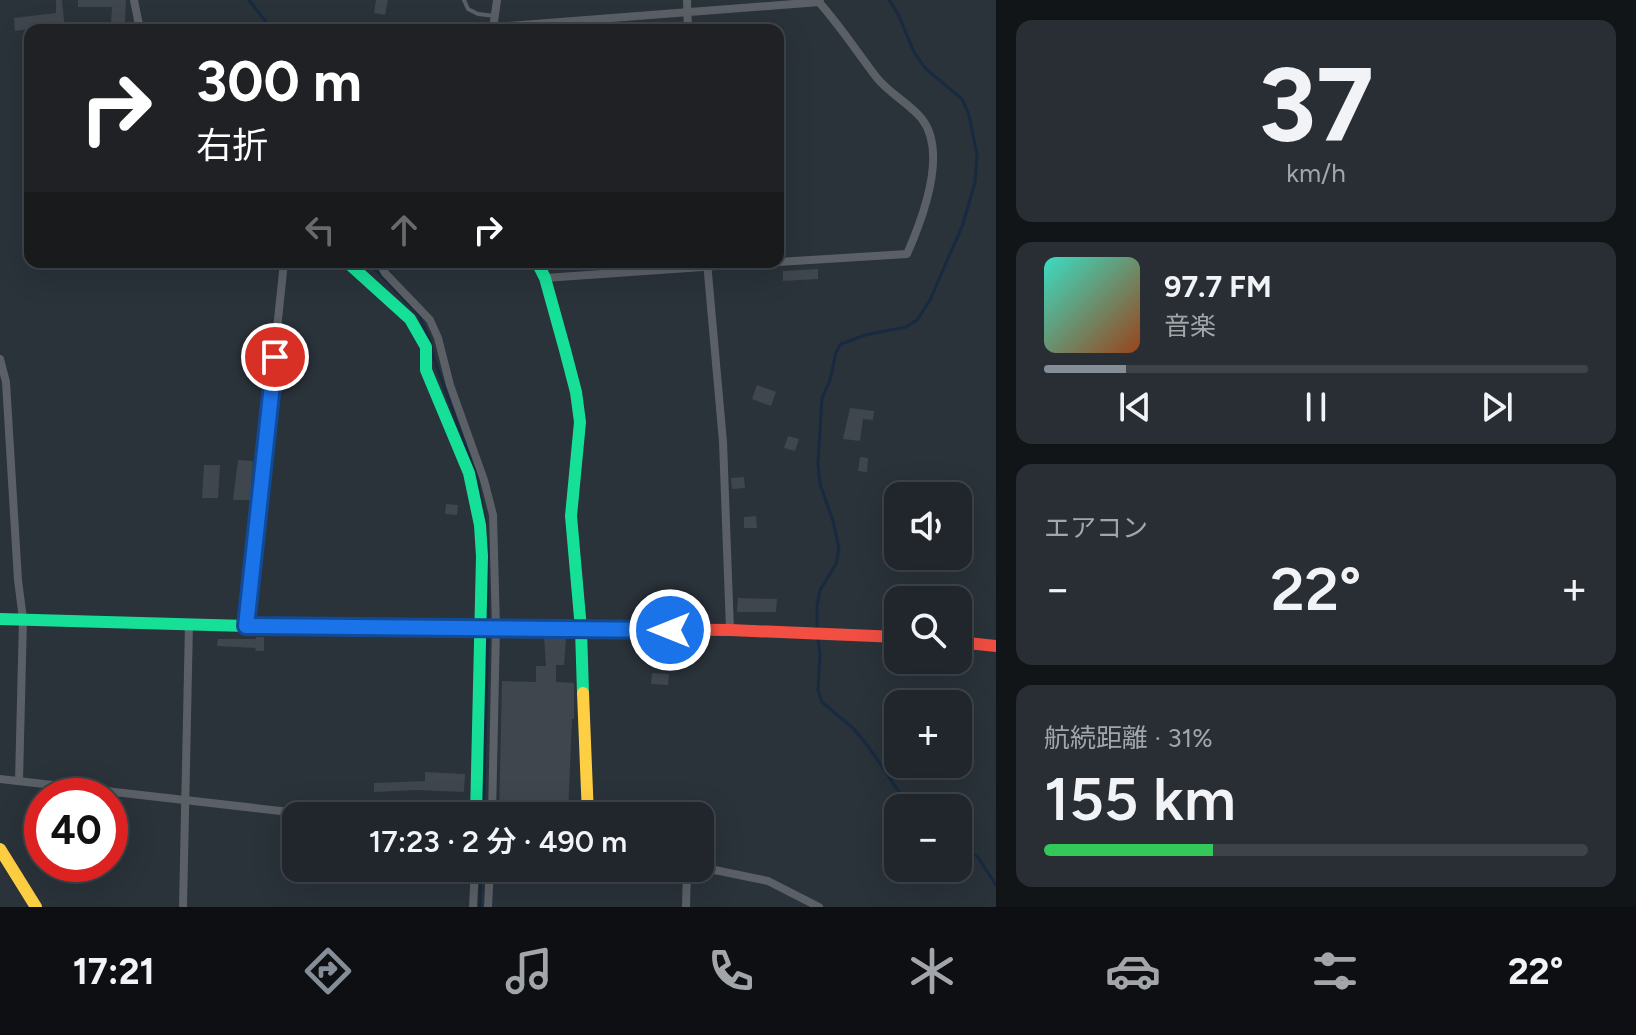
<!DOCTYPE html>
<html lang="ja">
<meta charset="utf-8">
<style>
:root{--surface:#20262c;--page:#282e34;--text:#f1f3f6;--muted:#a2a5a9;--line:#3d4348;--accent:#848d98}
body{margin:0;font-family:Figtree,"Noto Sans JP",sans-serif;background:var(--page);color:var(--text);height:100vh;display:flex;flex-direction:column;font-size:30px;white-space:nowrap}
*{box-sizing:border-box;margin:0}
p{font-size:26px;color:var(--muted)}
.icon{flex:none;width:44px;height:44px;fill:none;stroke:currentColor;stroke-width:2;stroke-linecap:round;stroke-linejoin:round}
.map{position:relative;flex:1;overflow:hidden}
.drawer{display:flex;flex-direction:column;gap:20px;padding:20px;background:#121518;width:640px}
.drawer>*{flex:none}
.guide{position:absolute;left:24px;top:24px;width:760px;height:244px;border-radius:16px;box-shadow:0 8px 32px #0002,0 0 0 2px var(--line);background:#202124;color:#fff;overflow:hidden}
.fabs{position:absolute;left:884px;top:482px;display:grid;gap:16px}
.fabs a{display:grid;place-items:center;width:88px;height:88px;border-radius:16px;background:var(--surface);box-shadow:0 8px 32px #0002,0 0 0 2px var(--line);font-size:40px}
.speed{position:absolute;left:24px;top:778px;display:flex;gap:16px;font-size:40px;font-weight:700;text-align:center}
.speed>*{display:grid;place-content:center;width:104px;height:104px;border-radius:50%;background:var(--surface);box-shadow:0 8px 32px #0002,0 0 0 2px var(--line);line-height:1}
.speed .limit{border:12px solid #d22;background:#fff;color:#111}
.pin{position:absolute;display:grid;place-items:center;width:68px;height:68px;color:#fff;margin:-34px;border:4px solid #fff;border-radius:50%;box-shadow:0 2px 8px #0007}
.me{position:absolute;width:88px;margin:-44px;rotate:270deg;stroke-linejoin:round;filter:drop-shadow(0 0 6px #0008)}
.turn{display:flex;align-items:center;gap:28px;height:168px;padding:0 40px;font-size:36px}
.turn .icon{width:104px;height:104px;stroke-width:2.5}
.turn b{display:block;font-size:56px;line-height:68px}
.lanes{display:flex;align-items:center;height:76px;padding:0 40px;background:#0003;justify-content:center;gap:40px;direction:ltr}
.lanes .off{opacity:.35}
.big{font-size:60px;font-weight:600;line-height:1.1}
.drawer .card{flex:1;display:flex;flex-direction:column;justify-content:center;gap:12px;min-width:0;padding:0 28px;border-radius:16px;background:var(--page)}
.drawer .dial{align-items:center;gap:0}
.dial b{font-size:104px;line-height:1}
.song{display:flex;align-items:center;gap:24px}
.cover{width:96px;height:96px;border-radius:12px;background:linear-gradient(135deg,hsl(170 70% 55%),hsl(20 70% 35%))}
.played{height:8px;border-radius:4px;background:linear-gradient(90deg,var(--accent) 15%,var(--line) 15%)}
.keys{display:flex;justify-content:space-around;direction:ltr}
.heat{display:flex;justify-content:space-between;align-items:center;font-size:44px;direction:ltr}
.charge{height:12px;border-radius:6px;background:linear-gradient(90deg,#34c759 31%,var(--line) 0)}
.trip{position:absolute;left:282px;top:802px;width:432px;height:80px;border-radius:16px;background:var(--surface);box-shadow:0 8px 32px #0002,0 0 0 2px var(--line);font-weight:600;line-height:80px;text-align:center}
.tab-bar{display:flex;height:128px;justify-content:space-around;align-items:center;background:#0d0f12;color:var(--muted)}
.tab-bar .icon{width:56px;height:56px}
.tab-bar .current{color:var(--accent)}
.tab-bar b{font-size:36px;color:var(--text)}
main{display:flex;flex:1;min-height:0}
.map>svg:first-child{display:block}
</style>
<main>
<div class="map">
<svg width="996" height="907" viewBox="0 0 996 907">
<rect width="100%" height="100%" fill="#2a323a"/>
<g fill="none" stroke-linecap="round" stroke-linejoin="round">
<g stroke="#182a3f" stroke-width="3">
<path d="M 249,0 L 266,22 L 269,30"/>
<path d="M 368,262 L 419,315 L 429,338 L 434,359 L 476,475 L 485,523"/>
<path d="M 487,542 L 488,623"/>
<path d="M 817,630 L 817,605 L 820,590 L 836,564 L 839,548 L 833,521 L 820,484 L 818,463 L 822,398 L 830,380 L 836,352 L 841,344 L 865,335 L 906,327 L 917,320 L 930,300 L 963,224 L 975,182 L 977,155 L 969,115 L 962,99 L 925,68 L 914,52 L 899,16 L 889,0"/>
<path d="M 818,638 L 820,655 L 818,690 L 822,702 L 853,728 L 868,746 L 910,808"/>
<path d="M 483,816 L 488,630"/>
<path d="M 958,847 L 977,856 L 996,885"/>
<path d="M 480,907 L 481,868"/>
</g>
</g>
<g fill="#3f464e">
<path d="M 56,0 L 62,0 L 65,30 L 36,30 L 36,28 L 15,31 L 14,18 L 56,13 Z"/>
<path d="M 78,0 L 126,0 L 125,22 L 111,22 L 112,7 L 78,7 Z"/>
<path d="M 376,0 L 388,0 L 385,15 L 374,13 Z"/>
<path d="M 818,269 L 818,279 L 783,281 L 783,271 Z"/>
<path d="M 757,385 L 776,392 L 771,406 L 752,399 Z"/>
<path d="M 850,408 L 874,411 L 873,420 L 863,419 L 860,441 L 843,439 Z"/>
<path d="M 788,436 L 799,439 L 795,451 L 784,448 Z"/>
<path d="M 860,457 L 868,458 L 867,472 L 858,471 Z"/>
<path d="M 238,460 L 253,461 L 250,500 L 233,500 Z"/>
<path d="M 204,465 L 220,465 L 218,498 L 202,498 Z"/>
<path d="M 744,477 L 745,488 L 732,489 L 731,478 Z"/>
<path d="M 446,504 L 458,505 L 457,515 L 445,514 Z"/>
<path d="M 756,516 L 757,528 L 744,528 L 744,517 Z"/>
<path d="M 738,598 L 777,599 L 776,612 L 737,612 Z"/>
<path d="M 256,637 L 264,637 L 264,651 L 255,651 L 256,648 L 217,646 L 218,639 L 256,639 Z"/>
<path d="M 544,637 L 566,638 L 564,665 L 556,665 L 556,682 L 574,683 L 574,719 L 572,719 L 568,816 L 499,816 L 502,681 L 536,682 L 536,666 L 546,666 Z"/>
<path d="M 652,673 L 669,674 L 668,685 L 651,684 Z"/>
<path d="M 425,772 L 465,774 L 464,792 L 416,790 L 374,792 L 374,783 L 425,781 Z"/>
</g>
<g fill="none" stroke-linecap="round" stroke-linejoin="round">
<path stroke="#5b6067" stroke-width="4" d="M 464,0 L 468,9 L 478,14 L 495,16"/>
<g stroke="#5b6067" stroke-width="8">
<path d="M 134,0 L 140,30"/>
<path d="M 687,0 L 688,30"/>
<path d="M 493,29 L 497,0"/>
<path d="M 424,30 L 494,27 L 820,2"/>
<path d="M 379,262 L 385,273 L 430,320 L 438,338 L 450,385 L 484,480 L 493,515 L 496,628 L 492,816"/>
<path d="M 707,262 L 723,442 L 730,630"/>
<path d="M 778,262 L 907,254 C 922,220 948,153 922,119 C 909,103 890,94 877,78 C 857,52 839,24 817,0"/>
<path d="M 545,278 L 776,262"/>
<path d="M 0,359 L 6,382 L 18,580 L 23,619 L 19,781"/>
<path d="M 246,626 L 284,262"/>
<path d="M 0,779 L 325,816"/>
<path d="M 700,867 L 768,881 L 819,907"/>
<path d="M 183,907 L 189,624"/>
<path d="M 473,907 L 475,868"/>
<path d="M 488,907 L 490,868"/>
<path d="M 686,907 L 687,868"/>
</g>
<g stroke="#16e098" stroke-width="12">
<path d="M 347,262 L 410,319 L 426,347 L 426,370 L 469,473 L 480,525 L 482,556 L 476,816"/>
<path d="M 537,262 L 545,278 L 565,350 L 576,392 L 580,422 L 571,516 L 581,629 L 583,693"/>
<path d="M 0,619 L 246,626 L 380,627"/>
</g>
<g stroke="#ffcf43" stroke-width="12">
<path d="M 583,693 L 588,816"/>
<path d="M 0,849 L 36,907"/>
</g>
<g stroke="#f24e42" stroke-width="12">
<path d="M 380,627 L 730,630 L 898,637"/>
<path d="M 958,642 L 996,646"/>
</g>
</g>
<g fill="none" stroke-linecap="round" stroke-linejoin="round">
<g stroke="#114b97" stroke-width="20">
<path id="route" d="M 275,357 L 246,626 L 670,630"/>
</g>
<use href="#route" stroke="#1a73e8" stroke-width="14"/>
</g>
</svg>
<div class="fabs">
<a><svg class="icon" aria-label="sound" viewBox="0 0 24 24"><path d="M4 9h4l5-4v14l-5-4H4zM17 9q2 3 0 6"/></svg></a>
<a><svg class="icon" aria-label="search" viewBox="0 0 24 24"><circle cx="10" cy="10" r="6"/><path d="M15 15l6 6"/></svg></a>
<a>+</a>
<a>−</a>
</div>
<div class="speed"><div class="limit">40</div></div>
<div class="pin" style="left:275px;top:357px;background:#d93025"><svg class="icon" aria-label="arrive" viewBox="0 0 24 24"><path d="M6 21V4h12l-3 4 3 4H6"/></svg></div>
<svg class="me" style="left:670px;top:630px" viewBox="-20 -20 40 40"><circle r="17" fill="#1a73e8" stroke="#fff" stroke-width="3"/><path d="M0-11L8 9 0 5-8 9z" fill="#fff"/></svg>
<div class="trip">17:23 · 2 分 · 490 m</div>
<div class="guide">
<div class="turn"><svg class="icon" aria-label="right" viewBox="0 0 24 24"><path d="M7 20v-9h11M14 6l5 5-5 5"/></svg><div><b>300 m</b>右折</div></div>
<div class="lanes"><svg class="icon off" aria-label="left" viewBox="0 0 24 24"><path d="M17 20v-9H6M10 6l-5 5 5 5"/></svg><svg class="icon off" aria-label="ahead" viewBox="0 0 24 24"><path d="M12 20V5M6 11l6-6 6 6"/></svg><svg class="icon" aria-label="right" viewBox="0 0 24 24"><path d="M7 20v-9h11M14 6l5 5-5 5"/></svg></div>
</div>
</div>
<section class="drawer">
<div class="card dial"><b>37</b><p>km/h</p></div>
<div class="card">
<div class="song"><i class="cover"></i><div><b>97.7 FM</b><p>音楽</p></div></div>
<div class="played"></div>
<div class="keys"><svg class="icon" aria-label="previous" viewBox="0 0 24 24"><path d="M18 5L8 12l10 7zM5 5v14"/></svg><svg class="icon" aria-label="pause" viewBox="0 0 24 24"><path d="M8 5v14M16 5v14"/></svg><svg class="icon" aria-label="next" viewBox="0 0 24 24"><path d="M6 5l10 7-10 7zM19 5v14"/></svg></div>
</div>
<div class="card"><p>エアコン</p>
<div class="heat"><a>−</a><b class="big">22°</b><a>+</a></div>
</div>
<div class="card"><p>航続距離 · 31%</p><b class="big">155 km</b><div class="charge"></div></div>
</section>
</main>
<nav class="tab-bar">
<b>17:21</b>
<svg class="icon current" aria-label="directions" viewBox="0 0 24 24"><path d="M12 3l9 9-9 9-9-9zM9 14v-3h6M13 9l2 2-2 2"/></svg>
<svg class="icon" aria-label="music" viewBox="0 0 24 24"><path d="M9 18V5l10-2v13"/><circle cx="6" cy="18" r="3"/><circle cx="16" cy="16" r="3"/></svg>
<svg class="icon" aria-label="phone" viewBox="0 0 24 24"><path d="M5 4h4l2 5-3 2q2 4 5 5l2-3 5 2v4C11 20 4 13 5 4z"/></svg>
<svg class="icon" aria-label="climate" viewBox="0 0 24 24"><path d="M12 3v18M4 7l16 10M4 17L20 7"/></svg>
<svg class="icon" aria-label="car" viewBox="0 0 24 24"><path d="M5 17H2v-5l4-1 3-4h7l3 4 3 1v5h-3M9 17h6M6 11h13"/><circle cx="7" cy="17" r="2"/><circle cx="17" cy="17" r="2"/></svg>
<svg class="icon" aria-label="filters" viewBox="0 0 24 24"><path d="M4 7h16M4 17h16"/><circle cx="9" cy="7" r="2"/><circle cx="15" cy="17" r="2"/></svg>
<b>22°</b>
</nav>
